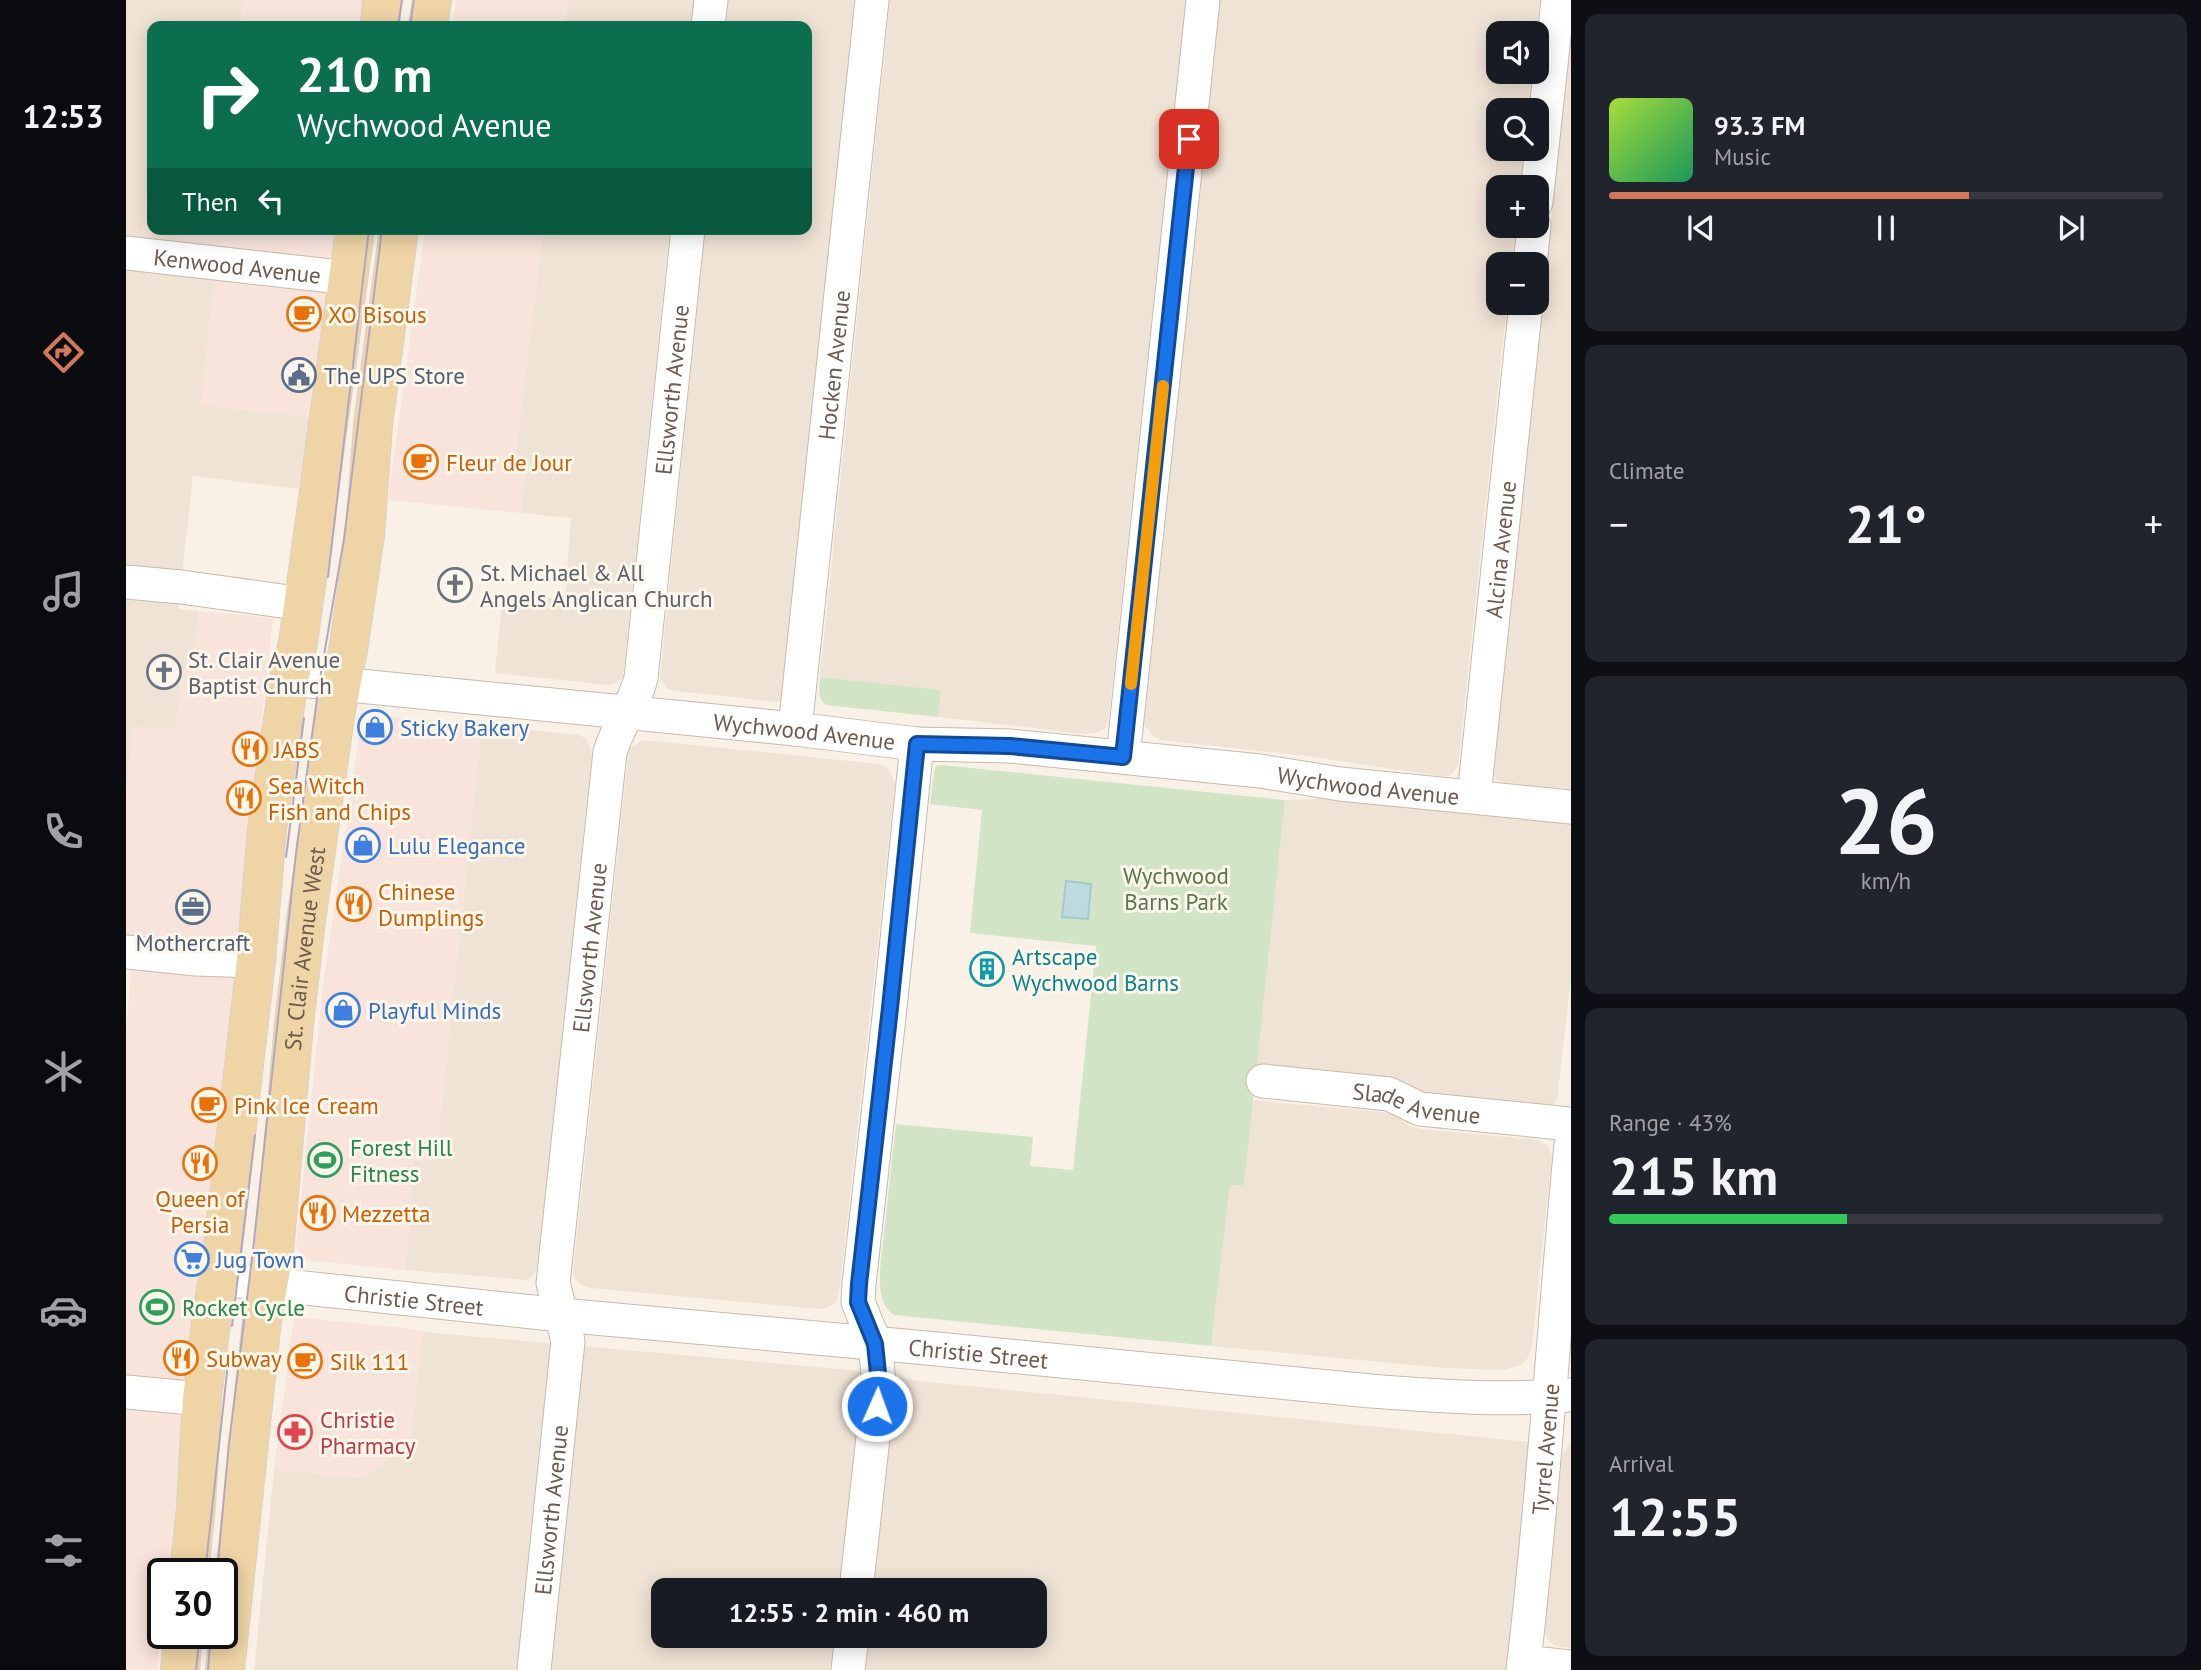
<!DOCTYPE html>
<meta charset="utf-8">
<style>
:root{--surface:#171b24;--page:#20242c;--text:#f1f3f6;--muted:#9ea1a6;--line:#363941;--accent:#d2775b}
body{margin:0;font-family:"PT Sans",sans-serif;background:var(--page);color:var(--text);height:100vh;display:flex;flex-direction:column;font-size:26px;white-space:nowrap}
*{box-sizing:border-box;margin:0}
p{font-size:23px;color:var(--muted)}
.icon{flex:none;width:38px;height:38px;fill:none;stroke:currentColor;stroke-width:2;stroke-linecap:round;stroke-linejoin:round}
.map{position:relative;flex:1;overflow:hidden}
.details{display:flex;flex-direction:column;gap:14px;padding:14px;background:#0d0f14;width:630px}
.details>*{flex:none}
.top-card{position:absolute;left:21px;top:21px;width:665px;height:214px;border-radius:14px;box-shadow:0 4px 18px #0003;background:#0b6e4f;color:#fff;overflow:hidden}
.tools{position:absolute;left:1360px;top:21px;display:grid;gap:14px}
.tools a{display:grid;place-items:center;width:63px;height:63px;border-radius:14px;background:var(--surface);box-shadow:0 4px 18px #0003;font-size:35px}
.speed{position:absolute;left:21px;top:1558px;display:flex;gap:14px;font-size:35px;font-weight:700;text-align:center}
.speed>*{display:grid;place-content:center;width:91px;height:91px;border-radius:50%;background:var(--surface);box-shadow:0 4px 18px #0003;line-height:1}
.speed .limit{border:4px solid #111;border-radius:10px;background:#fff;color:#111}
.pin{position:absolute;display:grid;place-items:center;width:60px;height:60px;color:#fff;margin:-30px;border-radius:14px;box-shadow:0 4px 10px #0006}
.me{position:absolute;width:77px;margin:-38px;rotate:2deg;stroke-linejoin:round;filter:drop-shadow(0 0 5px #0008)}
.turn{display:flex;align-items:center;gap:24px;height:147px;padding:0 35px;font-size:32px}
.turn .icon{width:91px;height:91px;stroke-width:2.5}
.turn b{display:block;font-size:49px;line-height:60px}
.then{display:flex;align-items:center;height:66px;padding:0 35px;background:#0003;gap:14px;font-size:26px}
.big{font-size:52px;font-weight:700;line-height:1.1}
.details .card{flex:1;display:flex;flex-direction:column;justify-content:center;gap:10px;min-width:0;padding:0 24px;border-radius:14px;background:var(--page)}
.details .dial{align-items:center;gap:0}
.dial b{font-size:91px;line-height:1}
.song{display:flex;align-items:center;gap:21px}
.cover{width:84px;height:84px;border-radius:10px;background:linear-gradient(135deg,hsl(80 70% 55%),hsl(150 70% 35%))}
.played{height:7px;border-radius:4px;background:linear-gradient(90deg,var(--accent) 65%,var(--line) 65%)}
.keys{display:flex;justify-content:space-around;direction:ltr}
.heat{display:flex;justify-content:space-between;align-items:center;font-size:38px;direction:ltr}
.charge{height:10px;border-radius:5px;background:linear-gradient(90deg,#34c759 43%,var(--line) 0)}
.trip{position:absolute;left:525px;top:1578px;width:396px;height:70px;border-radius:14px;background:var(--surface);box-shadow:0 4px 18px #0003;font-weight:700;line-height:70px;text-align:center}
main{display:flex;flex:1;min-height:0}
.menu{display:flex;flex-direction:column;width:126px;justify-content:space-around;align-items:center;background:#090b0e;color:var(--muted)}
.menu .icon{width:49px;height:49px}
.menu .selected{color:var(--accent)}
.menu b{font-size:32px;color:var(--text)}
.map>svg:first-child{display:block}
</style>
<main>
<nav class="menu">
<b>12:53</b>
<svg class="icon selected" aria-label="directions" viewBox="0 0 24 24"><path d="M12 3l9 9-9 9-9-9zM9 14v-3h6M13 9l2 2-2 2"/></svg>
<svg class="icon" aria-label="music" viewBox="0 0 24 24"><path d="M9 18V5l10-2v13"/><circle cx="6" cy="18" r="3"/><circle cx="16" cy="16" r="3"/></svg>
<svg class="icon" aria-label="phone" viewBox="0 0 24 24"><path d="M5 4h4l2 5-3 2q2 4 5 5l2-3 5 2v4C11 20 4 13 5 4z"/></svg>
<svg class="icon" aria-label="climate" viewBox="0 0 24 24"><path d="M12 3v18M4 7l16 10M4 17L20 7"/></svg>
<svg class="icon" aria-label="car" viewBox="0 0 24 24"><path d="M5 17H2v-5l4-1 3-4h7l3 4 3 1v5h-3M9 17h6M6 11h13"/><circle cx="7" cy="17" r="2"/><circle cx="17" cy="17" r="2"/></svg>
<svg class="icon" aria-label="filters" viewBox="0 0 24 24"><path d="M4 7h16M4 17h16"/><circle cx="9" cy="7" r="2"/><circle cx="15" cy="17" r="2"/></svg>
</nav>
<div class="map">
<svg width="1445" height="1670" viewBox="0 0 1445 1670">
<rect width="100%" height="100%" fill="#f9f1e5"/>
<g fill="#efe3d5" fill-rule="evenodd">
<path d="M 0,0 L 117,0 L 114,26 L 26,26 L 26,156 L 16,234 L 92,243 L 75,405 L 185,417 L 172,489 L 67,476 L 52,609 L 73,611 L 67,662 L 56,670 L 50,730 L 7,727 L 0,798 Z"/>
<path d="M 442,0 L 568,0 L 565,26 L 439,26 Z"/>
<path d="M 602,0 L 734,0 L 656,698 L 652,702 L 549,691 L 541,689 L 534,678 L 579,229 L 681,229 L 681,26 L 599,26 Z"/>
<path d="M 764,0 L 1060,0 L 983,716 L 979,729 L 969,733 L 958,734 L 812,717 L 815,690 L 694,677 Z"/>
<path d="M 1094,0 L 1414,0 L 1410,33 L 1372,33 L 1372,72 L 1406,72 L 1402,110 L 1372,110 L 1372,149 L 1398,149 L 1394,187 L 1372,187 L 1372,226 L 1390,226 L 1385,264 L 1372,264 L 1372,303 L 1381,303 L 1332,766 L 1324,776 L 1314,776 L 1181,756 L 1035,740 L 1027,736 L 1018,724 Z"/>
<path d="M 1445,33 L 1445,789 L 1378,783 L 1370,779 L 1367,774 Z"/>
<path d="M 417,229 L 544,229 L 498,669 L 496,678 L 490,683 L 482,685 L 369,673 L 377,594 L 439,599 L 445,518 L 395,513 L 399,473 L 388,471 Z"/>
<path d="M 356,725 L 453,735 L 461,739 L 466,755 L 412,1263 L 409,1273 L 401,1280 L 279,1270 L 288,1159 L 310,1161 Z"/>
<path d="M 517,740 L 753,764 L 761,768 L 767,778 L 769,784 L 714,1287 L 711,1300 L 706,1305 L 700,1308 L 693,1309 L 465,1288 L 456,1285 L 450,1280 L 447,1273 L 502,755 L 504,748 Z"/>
<path d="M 1191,797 L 1445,821 L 1445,977 L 1431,1100 L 1426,1105 L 1416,1107 L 1337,1099 L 1130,1066 L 1159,800 L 1188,799 Z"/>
<path d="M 1126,1100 L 1255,1112 L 1267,1115 L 1284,1126 L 1294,1129 L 1404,1139 L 1412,1140 L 1421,1145 L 1426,1156 L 1406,1345 L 1402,1358 L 1395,1365 L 1377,1370 L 1318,1368 L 1085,1346 L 1104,1184 L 1118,1185 Z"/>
<path d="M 297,1332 L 724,1370 L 794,1381 L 1405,1442 L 1382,1670 L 128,1670 L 148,1470 L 236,1478 L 284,1443 ZM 537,1591 L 908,1591 L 908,1636 L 537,1636 Z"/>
<path d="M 1445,1442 L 1445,1648 L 1430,1646 L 1424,1642 L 1420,1636 L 1419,1628 L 1436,1455 Z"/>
</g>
<g fill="#f8e4db">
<path d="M 117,0 L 239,0 L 235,26 L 114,26 Z"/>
<path d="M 330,0 L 442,0 L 439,26 L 327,26 Z"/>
<path d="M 26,156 L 26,229 L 208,229 L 185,417 L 75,405 L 92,243 L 16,235 Z"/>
<path d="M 299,229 L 417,229 L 388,471 L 399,472 L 395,513 L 262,500 Z"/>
<path d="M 73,611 L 147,618 L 42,1573 L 37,1573 L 37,1619 L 31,1670 L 0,1670 L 0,1031 L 8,938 L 0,937 L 0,798 L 7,727 L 50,730 L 56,669 L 67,662 Z"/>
<path d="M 240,714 L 356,725 L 310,1161 L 288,1160 L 279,1270 L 178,1260 L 170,1247 L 197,986 L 236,717 Z"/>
<path d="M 168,1317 L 279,1328 L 297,1332 L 284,1443 L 236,1478 L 148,1470 Z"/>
</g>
<g fill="#d2e4c6">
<path d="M 694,677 L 815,690 L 812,717 L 700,705 C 691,697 693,689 694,677 Z"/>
<path d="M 816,765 L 1159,800 L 1118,1185 L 1104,1185 L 1085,1346 L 768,1315 C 753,1305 754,1286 754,1270 L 770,1124 L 907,1137 L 904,1166 L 947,1170 L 970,946 L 844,933 L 856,810 L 804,804 L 808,772 L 810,766 Z"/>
</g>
<path fill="#bddadf" stroke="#a4c8d0" stroke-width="2" d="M 940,881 L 965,884 L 962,919 L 936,917 Z"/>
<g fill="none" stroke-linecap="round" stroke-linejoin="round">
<g stroke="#c8baad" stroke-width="35">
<g id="minor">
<path d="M 582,26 L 585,0"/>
<path d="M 1410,202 L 1432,0"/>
<path id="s1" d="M 0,253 L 223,278"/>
<path d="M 1404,264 L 1408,226"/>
<path d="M 0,582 L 55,587 L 177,604"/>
<path id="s2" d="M 163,679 L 669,729 L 791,744 L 884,746 L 1134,771 L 1214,784 L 1445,807"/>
<path id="s3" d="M 669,729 L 746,0"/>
<path d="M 997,757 L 1077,0"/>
<path id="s4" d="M 1348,796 L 1400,303"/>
<path d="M 0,952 L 70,959 L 130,961"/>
<path id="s5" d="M 1137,1081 L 1263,1094 L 1294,1109 L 1445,1124"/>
<path id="s6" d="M 93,1279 L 435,1315 L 790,1347 L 1245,1391 C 1312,1396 1378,1401 1445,1395"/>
<path d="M 0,1392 L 76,1399"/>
<path d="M 730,1591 L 753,1383 L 749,1344 L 732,1302 L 733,1284 L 764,1008 L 791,744"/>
<path d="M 1398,1662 L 1445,1667"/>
<path id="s7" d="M 408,1670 L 442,1341 L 427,1283 L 484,752 C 492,726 508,705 515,678 L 562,229"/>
<path d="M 722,1670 L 726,1636"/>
<path id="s8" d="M 1397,1670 C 1418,1495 1428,1319 1445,1144"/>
</g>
</g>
<g stroke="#d6d1cd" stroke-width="40">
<g id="major">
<path d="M 254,26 L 256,0"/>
<path d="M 302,26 L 306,0"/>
<path d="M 63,1573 L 70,1506 L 76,1399 L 86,1314 L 97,1247 L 130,961 L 141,829 L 163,679 L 172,643 L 229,229"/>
<path d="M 54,1670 L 57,1633"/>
<path id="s9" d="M 99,1670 L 136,1320 L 148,1252 L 168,1024 L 180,921 L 209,716 L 222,650 L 239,535 L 247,425 L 273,229"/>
</g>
</g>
<use href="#minor" stroke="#fff" stroke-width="33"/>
<use href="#major" stroke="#efd5a6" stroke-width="38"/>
<g stroke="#b4a6c0" stroke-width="2">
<path d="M 272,26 L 276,0"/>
<path d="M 284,26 L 288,0"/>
<path d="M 202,577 L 243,229"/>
<path d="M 160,857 L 178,718"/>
<path d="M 106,1326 L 129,1135"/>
<path d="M 79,1573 L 103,1354"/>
<path d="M 91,1573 L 103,1443 L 127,1250 L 170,853 L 193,684 L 218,539 L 256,229"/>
<path d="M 70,1670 L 74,1633"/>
<path d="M 82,1670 L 85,1633"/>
</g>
</g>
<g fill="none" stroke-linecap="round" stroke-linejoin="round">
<g stroke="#114b97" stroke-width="18">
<path id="route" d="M 751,1406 L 753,1383 L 749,1344 L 732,1302 L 733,1284 L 764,1008 L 791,744 L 884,746 L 997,757 L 1063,139"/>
</g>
<use href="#route" stroke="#1a73e8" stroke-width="12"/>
<path stroke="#f59e0b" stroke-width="12" d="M 1005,684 L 1037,386"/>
</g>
<defs>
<g id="cafe-ring" transform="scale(1.75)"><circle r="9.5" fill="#fcf6eb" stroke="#e8710a" stroke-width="1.5"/><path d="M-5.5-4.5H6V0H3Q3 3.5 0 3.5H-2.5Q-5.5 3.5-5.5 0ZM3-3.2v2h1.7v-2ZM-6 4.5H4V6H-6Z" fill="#e8710a"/></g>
<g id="civic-ring" transform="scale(1.75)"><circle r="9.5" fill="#fcf6eb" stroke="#5c6f8a" stroke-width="1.5"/><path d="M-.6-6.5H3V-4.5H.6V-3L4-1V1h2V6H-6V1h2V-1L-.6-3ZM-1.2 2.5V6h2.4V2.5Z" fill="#5c6f8a"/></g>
<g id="church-ring" transform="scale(1.75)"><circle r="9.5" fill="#fcf6eb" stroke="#6b7280" stroke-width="1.5"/><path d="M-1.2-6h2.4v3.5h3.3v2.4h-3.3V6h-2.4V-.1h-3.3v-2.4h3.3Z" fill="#6b7280"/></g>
<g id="shop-ring" transform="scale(1.75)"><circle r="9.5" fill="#fcf6eb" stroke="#3f7fe0" stroke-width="1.5"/><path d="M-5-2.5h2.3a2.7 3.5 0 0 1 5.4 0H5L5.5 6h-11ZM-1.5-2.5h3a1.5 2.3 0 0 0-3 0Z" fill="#3f7fe0"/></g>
<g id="restaurant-ring" transform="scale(1.75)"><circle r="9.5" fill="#fcf6eb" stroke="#e8710a" stroke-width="1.5"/><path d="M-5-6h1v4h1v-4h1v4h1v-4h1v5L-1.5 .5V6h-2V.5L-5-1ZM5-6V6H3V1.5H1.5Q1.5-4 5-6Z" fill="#e8710a"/></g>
<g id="office-ring" transform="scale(1.75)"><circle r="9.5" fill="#fcf6eb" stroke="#5c6f8a" stroke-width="1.5"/><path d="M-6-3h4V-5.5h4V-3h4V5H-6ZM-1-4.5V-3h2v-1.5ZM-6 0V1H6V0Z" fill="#5c6f8a"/></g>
<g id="building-ring" transform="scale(1.75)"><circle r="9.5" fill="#fcf6eb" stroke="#0f9aa8" stroke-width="1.5"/><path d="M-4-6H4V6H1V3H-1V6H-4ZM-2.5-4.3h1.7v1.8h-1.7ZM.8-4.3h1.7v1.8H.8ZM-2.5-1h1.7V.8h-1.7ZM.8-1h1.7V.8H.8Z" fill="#0f9aa8"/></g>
<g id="stadium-ring" transform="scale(1.75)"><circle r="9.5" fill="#fcf6eb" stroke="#2e9e5b" stroke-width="1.5"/><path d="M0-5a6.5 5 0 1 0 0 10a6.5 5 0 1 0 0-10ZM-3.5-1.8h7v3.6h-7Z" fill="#2e9e5b"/></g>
<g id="supermarket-ring" transform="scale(1.75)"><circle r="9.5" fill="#fcf6eb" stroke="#3f7fe0" stroke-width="1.5"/><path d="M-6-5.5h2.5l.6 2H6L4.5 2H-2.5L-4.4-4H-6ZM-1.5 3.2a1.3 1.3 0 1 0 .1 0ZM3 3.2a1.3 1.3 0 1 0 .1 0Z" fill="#3f7fe0"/></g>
<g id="pharmacy-ring" transform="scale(1.75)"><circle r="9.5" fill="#fcf6eb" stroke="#e0444e" stroke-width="1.5"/><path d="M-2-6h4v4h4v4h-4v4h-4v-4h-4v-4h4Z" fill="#e0444e"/></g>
</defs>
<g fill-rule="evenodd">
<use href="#cafe-ring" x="178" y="314"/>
<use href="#civic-ring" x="173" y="375"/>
<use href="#cafe-ring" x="295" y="462"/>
<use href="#church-ring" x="329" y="585"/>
<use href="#church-ring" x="38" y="672"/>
<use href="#shop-ring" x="249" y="727"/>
<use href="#restaurant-ring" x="124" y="749"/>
<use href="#restaurant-ring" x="118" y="798"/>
<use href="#shop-ring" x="237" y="845"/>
<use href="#restaurant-ring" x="228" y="904"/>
<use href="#office-ring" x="67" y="907"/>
<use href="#building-ring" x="861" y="969"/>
<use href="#shop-ring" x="217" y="1010"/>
<use href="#cafe-ring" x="83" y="1105"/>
<use href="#stadium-ring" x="199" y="1160"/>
<use href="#restaurant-ring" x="74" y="1163"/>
<use href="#restaurant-ring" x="192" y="1213"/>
<use href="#supermarket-ring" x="66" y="1259"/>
<use href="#stadium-ring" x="31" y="1307"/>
<use href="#restaurant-ring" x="55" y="1358"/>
<use href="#cafe-ring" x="179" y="1361"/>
<use href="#pharmacy-ring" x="169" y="1432"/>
</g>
<g text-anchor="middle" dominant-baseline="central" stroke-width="6" stroke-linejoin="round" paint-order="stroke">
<g font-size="23" fill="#6e5a4e" stroke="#fcf6eb">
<text stroke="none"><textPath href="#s1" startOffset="112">Kenwood Avenue</textPath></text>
<text stroke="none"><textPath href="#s3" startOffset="366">Hocken Avenue</textPath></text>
<text stroke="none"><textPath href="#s7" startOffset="1295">Ellsworth Avenue</textPath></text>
<text stroke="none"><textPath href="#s4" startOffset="248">Alcina Avenue</textPath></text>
<text stroke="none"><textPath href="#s2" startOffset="518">Wychwood Avenue</textPath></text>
<text stroke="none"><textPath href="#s2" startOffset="1085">Wychwood Avenue</textPath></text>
<text stroke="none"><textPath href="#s7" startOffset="728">Ellsworth Avenue</textPath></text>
<text stroke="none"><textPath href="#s9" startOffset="726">St. Clair Avenue West</textPath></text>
<text stroke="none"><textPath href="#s5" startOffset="156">Slade Avenue</textPath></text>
<text stroke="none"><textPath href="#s6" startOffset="196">Christie Street</textPath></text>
<text stroke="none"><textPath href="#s6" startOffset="763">Christie Street</textPath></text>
<text stroke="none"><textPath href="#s8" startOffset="222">Tyrrel Avenue</textPath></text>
<text stroke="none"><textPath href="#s7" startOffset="161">Ellsworth Avenue</textPath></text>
</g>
<g font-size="23" fill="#c56008" stroke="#fcf6eb" text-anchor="start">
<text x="202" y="314">XO Bisous</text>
<text x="320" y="462">Fleur de Jour</text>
<text x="148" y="749">JABS</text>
<text x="142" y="785">Sea Witch<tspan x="142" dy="26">Fish and Chips</tspan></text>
<text x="252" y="891">Chinese<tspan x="252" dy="26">Dumplings</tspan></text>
<text x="108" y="1105">Pink Ice Cream</text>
<text x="74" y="1198" text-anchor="middle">Queen of<tspan x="74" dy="26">Persia</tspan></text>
<text x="216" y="1213">Mezzetta</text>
<text x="80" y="1358">Subway</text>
<text x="204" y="1361">Silk 111</text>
</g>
<g font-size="23" fill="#4e5e75" stroke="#fcf6eb" text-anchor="start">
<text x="198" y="375">The UPS Store</text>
<text x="67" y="942" text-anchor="middle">Mothercraft</text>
</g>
<g font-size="23" fill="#5b616d" stroke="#fcf6eb" text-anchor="start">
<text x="354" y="572">St. Michael &amp; All<tspan x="354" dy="26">Angels Anglican Church</tspan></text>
<text x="62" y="659">St. Clair Avenue<tspan x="62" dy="26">Baptist Church</tspan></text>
</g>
<g font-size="23" fill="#366cbe" stroke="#fcf6eb" text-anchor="start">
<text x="274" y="727">Sticky Bakery</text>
<text x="262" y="845">Lulu Elegance</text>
<text x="242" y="1010">Playful Minds</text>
<text x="90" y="1259">Jug Town</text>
</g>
<g font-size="23" fill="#57784b" stroke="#fcf6eb">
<text x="1050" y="875">Wychwood<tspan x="1050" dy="26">Barns Park</tspan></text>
</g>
<g font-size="23" fill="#0d838f" stroke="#fcf6eb" text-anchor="start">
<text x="886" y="956">Artscape<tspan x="886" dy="26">Wychwood Barns</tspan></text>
</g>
<g font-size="23" fill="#27864d" stroke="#fcf6eb" text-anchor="start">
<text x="224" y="1147">Forest Hill<tspan x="224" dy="26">Fitness</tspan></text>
<text x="56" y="1307">Rocket Cycle</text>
</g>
<g font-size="23" fill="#be3a42" stroke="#fcf6eb" text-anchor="start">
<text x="194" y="1419">Christie<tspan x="194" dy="26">Pharmacy</tspan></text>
</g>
</g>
</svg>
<div class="tools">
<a><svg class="icon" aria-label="sound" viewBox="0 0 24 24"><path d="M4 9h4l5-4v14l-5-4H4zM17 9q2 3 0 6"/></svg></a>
<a><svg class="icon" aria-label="search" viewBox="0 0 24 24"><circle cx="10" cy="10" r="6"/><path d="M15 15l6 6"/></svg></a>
<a>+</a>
<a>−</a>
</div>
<div class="speed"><div class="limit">30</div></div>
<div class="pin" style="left:1063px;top:139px;background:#d93025"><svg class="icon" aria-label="arrive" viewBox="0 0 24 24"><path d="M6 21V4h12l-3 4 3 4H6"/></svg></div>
<svg class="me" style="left:751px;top:1406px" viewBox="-20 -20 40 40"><circle r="17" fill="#1a73e8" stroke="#fff" stroke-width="3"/><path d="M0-11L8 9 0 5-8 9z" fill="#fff"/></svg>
<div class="trip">12:55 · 2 min · 460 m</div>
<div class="top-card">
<div class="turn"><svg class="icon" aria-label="right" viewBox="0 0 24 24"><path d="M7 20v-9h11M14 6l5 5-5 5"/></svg><div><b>210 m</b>Wychwood Avenue</div></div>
<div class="then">Then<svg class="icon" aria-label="left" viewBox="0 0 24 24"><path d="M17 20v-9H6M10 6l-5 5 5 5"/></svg></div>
</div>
</div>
<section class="details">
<div class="card">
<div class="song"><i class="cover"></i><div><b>93.3 FM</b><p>Music</p></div></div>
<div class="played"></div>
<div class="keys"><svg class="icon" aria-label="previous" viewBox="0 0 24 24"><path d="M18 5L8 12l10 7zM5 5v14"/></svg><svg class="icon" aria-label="pause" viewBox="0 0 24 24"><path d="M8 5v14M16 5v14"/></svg><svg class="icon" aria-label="next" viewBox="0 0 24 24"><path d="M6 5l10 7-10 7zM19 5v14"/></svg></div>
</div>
<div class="card"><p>Climate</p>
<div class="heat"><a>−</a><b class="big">21°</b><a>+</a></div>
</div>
<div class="card dial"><b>26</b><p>km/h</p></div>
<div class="card"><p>Range · 43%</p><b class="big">215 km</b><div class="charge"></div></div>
<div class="card"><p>Arrival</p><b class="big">12:55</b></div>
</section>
</main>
